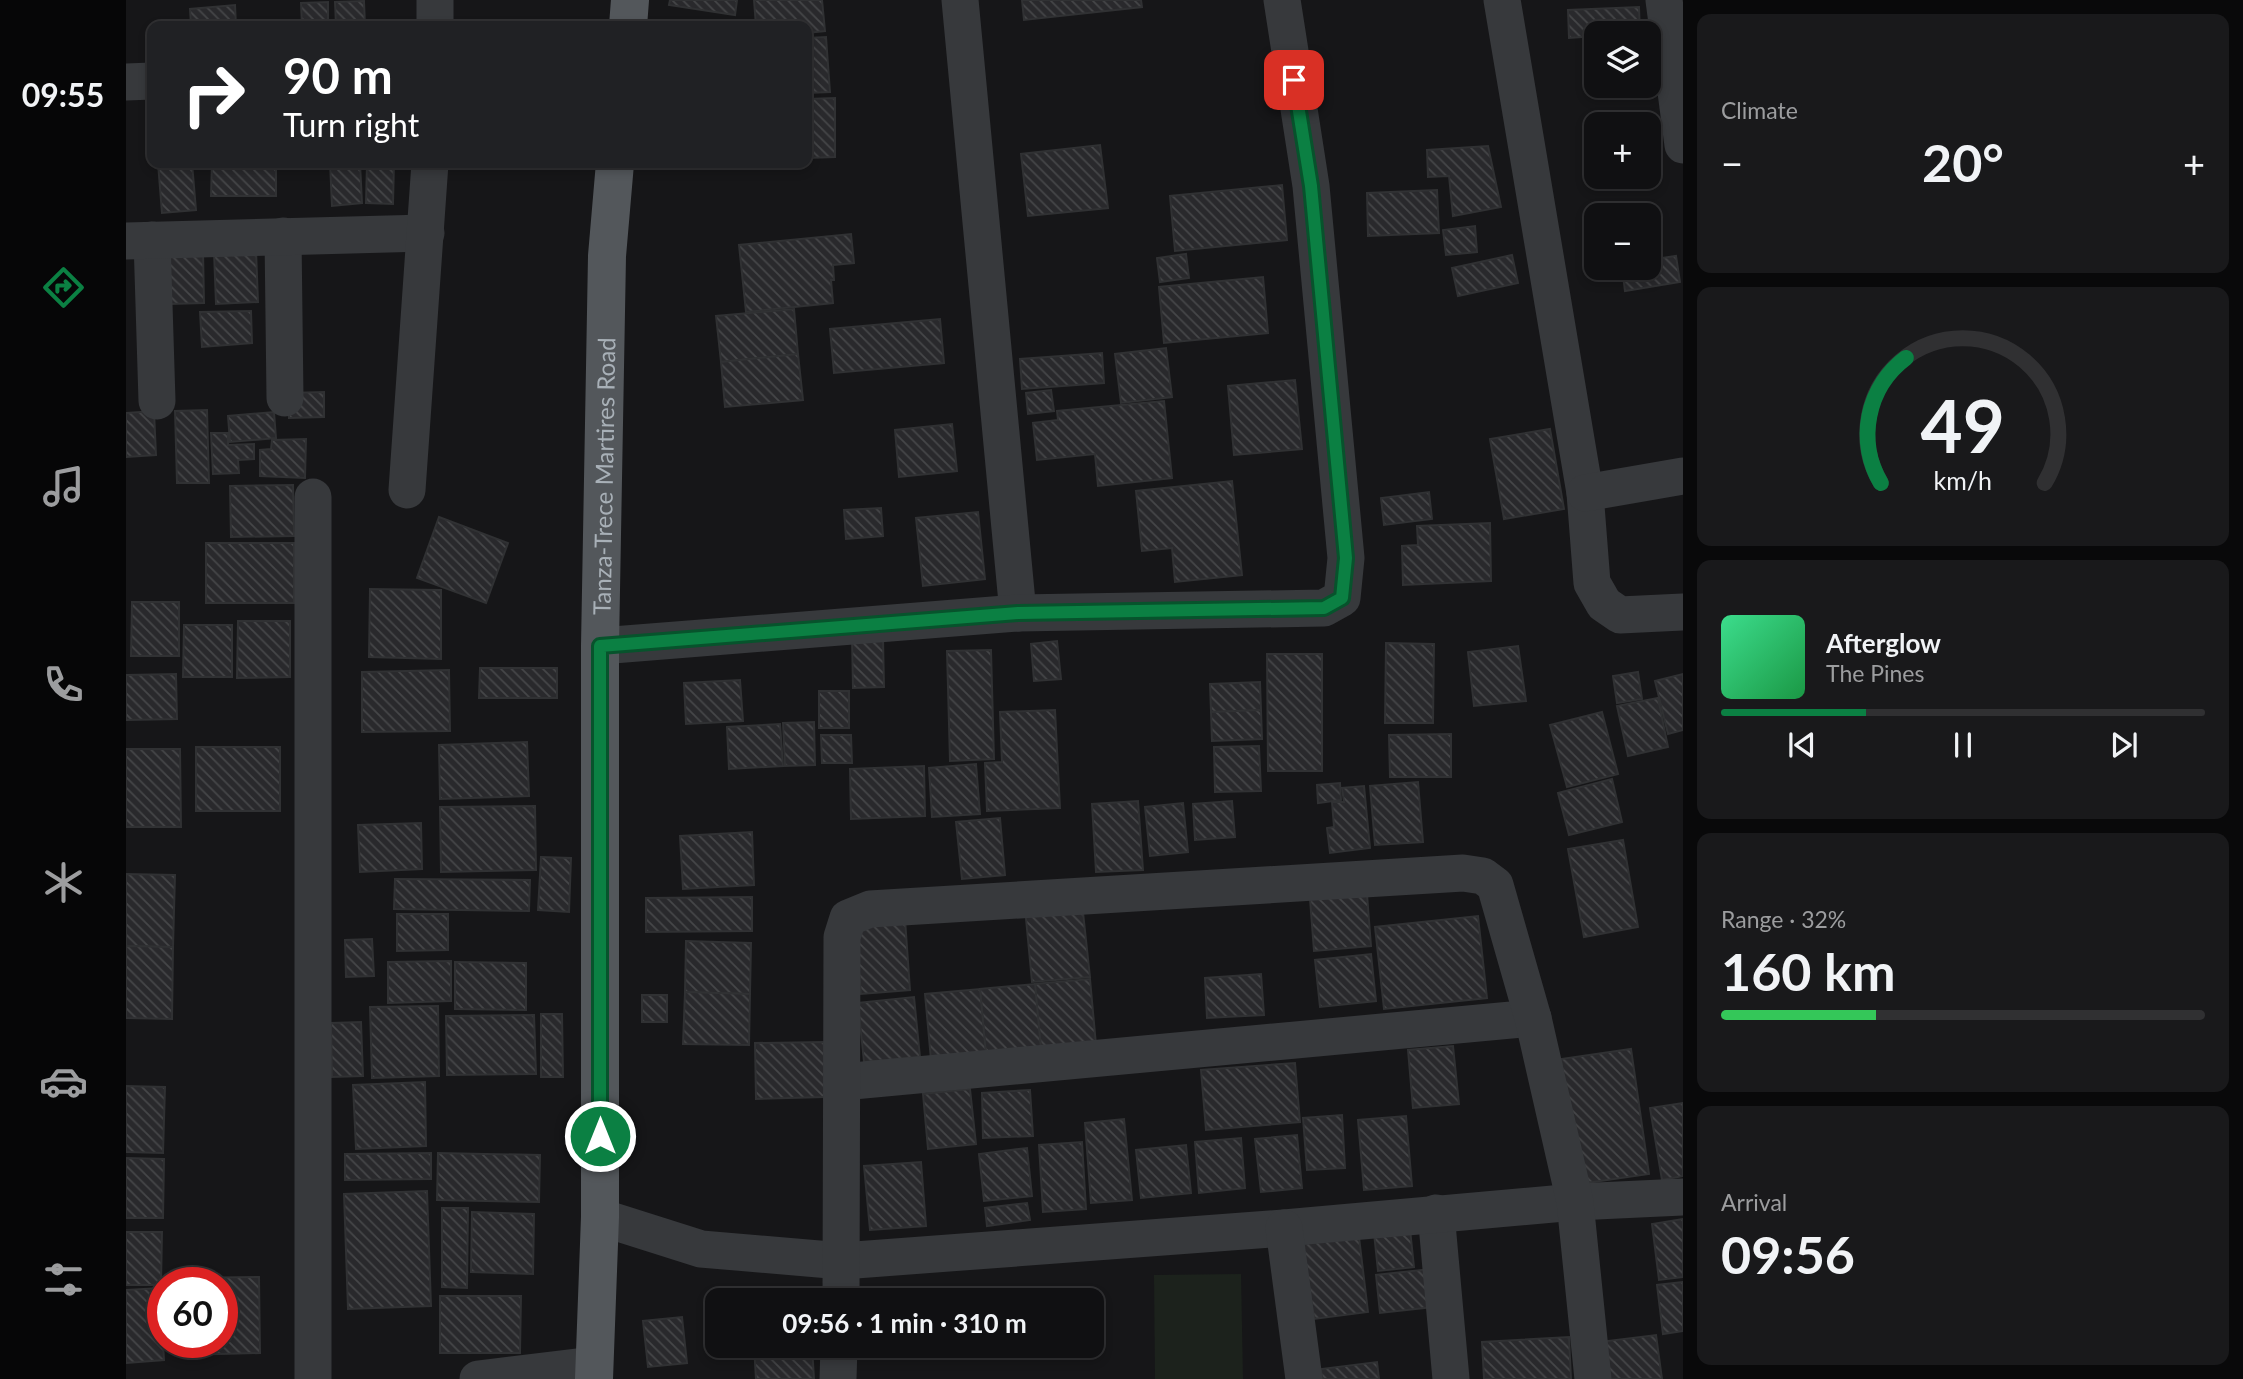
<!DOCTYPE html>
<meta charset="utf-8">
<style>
:root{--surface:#101012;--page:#19191b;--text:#f1f3f6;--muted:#9c9d9f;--line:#303032;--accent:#0b8043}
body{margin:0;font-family:Lato,sans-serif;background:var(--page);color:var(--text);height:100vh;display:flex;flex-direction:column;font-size:26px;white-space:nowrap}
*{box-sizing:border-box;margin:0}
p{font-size:23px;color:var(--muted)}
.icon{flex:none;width:38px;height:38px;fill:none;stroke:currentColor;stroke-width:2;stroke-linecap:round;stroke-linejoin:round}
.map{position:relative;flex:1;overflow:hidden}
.panel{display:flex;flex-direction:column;gap:14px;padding:14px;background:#09090a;width:560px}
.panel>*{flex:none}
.guide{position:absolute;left:21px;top:21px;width:665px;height:147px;border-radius:14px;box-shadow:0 4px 10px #0003,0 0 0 2px var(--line);background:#202124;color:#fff;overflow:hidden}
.controls{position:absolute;left:1458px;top:21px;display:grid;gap:14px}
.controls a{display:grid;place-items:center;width:77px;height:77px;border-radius:14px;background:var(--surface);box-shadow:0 4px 10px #0003,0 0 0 2px var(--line);font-size:35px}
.speed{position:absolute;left:21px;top:1267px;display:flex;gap:14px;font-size:35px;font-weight:700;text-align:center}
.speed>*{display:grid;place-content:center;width:91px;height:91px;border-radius:50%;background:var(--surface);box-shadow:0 4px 10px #0003,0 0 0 2px var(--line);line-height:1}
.speed .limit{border:10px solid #d22;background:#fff;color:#111}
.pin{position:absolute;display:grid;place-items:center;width:60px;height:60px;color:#fff;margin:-30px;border-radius:14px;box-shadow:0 4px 10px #0006}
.me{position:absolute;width:77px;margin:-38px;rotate:0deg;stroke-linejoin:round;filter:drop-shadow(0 0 5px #0008)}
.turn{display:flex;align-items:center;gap:24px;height:147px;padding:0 21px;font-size:32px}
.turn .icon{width:91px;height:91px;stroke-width:2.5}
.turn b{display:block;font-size:49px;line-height:60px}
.big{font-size:52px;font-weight:700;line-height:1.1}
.panel .tile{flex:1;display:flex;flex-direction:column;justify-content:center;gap:10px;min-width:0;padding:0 24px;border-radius:14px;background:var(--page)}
.panel .dial{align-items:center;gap:0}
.dial svg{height:182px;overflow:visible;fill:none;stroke:var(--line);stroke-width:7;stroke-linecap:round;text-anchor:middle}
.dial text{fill:var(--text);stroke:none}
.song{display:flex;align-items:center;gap:21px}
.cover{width:84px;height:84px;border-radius:10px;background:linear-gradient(135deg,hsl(150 70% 55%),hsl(140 70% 35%))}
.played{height:7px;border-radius:4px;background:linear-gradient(90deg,var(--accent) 30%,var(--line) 30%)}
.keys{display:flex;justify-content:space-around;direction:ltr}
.heat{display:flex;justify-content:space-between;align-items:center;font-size:38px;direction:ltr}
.charge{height:10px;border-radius:5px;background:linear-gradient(90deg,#34c759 32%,var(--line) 0)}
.trip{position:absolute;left:579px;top:1288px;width:399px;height:70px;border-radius:14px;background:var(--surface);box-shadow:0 4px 10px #0003,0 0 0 2px var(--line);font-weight:700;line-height:70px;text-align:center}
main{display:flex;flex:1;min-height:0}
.dock{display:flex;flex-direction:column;width:126px;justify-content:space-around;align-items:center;background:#060607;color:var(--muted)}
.dock .icon{width:49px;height:49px}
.dock .on{color:var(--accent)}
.dock b{font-size:32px;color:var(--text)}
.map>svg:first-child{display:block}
</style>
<main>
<nav class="dock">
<b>09:55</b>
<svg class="icon on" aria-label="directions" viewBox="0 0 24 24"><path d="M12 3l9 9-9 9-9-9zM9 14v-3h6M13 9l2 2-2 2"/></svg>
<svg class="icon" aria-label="music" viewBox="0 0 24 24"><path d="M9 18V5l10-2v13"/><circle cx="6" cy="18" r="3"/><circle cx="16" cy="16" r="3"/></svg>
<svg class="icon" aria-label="phone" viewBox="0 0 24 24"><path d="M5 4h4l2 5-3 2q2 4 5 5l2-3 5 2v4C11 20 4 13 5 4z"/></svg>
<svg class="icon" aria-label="climate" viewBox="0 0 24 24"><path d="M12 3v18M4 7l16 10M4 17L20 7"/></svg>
<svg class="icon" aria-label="car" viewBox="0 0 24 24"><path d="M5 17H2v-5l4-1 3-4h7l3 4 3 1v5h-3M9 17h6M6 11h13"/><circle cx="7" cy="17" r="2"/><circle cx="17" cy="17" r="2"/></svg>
<svg class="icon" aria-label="filters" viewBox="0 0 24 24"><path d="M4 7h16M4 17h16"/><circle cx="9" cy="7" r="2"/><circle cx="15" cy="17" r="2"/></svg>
</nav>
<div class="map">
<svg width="1557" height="1379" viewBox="0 0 1557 1379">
<defs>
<pattern id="building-back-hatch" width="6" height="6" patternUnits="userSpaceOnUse" patternTransform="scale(1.75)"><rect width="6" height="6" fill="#29292c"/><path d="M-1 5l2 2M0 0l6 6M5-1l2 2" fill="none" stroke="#454648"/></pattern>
</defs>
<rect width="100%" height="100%" fill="#161618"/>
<path fill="#1c221c" d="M 1115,1274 L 1117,1379 L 1029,1379 L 1028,1275 Z"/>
<g fill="url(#building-back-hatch)" stroke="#303133" stroke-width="2">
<path d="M 544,0 L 611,0 L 609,15 L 543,5 Z"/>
<path d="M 628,0 L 696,0 L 699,31 L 681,33 L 681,26 L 630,26 Z"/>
<path d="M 896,0 L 1015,0 L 1016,7 L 898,20 Z"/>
<path d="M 238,1 L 239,26 L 210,26 L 209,2 Z"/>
<path d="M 202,2 L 202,26 L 176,26 L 175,3 Z"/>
<path d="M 109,5 L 110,26 L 65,26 L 64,9 Z"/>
<path d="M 1513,7 L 1514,33 L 1470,33 L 1470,36 L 1443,38 L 1442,10 Z"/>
<path d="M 700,37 L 704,92 L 681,93 L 681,38 Z"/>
<path d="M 709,98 L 709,157 L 681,158 L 681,99 Z"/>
<path d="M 974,145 L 982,208 L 902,216 L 895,154 Z"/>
<path d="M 1362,146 L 1375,207 L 1327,216 L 1323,176 L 1302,177 L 1301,150 Z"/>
<path d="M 32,163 L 66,163 L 70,210 L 36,213 Z"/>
<path d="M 86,163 L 150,163 L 150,196 L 85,196 Z"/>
<path d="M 204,163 L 234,163 L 236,203 L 206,206 Z"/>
<path d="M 241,163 L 268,163 L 267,204 L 240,203 Z"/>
<path d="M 1156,185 L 1161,240 L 1049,251 L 1044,196 Z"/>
<path d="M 1311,190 L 1313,233 L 1242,236 L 1241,193 Z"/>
<path d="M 1349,226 L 1351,252 L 1320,255 L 1317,230 Z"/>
<path d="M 725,234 L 728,263 L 707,265 L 708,280 L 705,280 L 707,303 L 620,312 L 613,245 Z"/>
<path d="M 77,250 L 78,303 L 44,304 L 44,251 Z"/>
<path d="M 130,250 L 132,302 L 90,304 L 88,252 Z"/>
<path d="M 1060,254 L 1063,278 L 1034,282 L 1031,258 Z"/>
<path d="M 1386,255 L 1392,283 L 1332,296 L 1326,268 Z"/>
<path d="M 1550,256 L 1554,282 L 1499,291 L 1496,268 L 1522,268 L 1522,260 Z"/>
<path d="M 1137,277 L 1142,333 L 1038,343 L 1033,287 Z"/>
<path d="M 668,309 L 672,354 L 595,362 L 590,316 Z"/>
<path d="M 125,311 L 126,343 L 76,347 L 74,312 Z"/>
<path d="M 814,319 L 818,363 L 708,373 L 704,329 Z"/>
<path d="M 1040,348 L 1046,397 L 995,403 L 989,354 Z"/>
<path d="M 976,353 L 978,383 L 896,389 L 894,359 Z"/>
<path d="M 672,354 L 677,400 L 599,407 L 595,362 Z"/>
<path d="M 1169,380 L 1176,449 L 1108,455 L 1102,386 Z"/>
<path d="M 925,390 L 928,411 L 902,414 L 900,393 Z"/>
<path d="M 198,392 L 198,417 L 163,418 L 162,393 Z"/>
<path d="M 1038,401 L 1046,478 L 972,486 L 969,454 L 911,460 L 907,423 L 932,420 L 931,411 Z"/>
<path d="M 81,410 L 83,483 L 51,483 L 49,411 Z"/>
<path d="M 28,411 L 30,455 L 0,457 L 0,413 Z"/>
<path d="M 148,412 L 150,438 L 104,442 L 102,416 Z"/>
<path d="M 826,424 L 831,471 L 773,477 L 769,430 Z"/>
<path d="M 1424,429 L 1438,509 L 1378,519 L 1364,439 Z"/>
<path d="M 85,433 L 102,433 L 102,445 L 128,444 L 128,459 L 112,460 L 113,473 L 87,474 Z"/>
<path d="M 180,439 L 179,478 L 134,476 L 134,450 L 145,449 L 146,440 Z"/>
<path d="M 1106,481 L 1116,575 L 1049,582 L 1046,548 L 1016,551 L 1010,491 Z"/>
<path d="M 167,485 L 168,536 L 105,537 L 104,486 Z"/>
<path d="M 1303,492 L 1306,519 L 1258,525 L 1255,498 Z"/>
<path d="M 755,508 L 757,536 L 720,539 L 718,510 Z"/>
<path d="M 852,512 L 859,579 L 797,586 L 790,518 Z"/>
<path d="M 313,517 L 382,543 L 360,603 L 291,578 Z"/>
<path d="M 1364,523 L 1365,581 L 1277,585 L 1276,546 L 1292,545 L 1291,526 Z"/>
<rect x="80" y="543" width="88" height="60"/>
<path d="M 244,589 L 315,590 L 315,659 L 243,657 Z"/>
<path d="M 6,602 L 53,602 L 53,656 L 5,656 Z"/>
<path d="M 112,621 L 164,621 L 164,677 L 111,678 Z"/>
<path d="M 58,625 L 106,625 L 106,677 L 57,677 Z"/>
<path d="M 726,638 L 757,638 L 758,687 L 727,688 Z"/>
<path d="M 931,641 L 935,679 L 908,681 L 905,644 Z"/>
<path d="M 1260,643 L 1308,644 L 1307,723 L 1259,723 Z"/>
<path d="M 1392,646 L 1400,701 L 1348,706 L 1342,652 Z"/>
<path d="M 865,650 L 868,759 L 824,761 L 821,651 Z"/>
<path d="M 1141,654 L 1196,654 L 1196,771 L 1142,771 Z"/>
<path d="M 354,668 L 431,668 L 431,698 L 353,698 Z"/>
<path d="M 323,670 L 324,731 L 236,732 L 236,672 Z"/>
<path d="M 1512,672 L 1516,699 L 1491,703 L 1487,676 Z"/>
<path d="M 50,674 L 51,719 L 0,720 L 0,675 Z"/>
<path d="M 1557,674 L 1557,730 L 1542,734 L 1529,681 Z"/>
<path d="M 614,680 L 617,721 L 560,724 L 558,683 Z"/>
<path d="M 1134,682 L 1135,710 L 1085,712 L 1084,684 Z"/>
<rect x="693" y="691" width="30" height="37"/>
<path d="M 1532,698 L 1542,747 L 1502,756 L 1491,706 Z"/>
<path d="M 929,710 L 934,808 L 861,811 L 859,763 L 876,762 L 874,712 Z"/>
<path d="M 1135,710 L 1136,739 L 1086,741 L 1085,712 Z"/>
<path d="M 1476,712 L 1492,774 L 1441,787 L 1424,725 Z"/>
<path d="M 688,722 L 689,765 L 659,766 L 657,723 Z"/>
<path d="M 654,724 L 657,766 L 603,769 L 601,727 Z"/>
<path d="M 1325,734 L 1325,777 L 1264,777 L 1263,735 Z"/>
<path d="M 695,735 L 725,735 L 726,763 L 696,763 Z"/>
<path d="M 401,742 L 403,796 L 314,799 L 313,745 Z"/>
<path d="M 1133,746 L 1135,791 L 1089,792 L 1088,747 Z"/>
<rect x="70" y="747" width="84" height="64"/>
<path d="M 0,749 L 54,749 L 55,827 L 0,827 Z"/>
<path d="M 850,764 L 854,814 L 806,817 L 803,768 Z"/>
<path d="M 798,766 L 799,816 L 725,819 L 724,769 Z"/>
<path d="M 1486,779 L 1496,822 L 1443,835 L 1432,793 Z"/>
<path d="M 1292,782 L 1297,842 L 1249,845 L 1244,786 Z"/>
<path d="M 1214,783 L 1215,800 L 1192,803 L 1191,785 Z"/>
<path d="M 1238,786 L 1244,848 L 1204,853 L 1201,828 L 1208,827 L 1206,802 L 1218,802 L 1216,788 Z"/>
<path d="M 1012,801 L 1017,870 L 970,872 L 966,804 Z"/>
<path d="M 1106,801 L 1109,837 L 1069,840 L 1067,804 Z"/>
<path d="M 1057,803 L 1062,852 L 1024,856 L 1019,807 Z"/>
<path d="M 409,806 L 410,870 L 315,872 L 314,807 Z"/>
<path d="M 874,818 L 879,875 L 836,879 L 830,822 Z"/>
<path d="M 295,823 L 296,869 L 234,872 L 232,825 Z"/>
<path d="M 626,832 L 628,885 L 557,889 L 554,836 Z"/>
<path d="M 1497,840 L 1512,927 L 1458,937 L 1442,849 Z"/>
<path d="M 415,857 L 445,858 L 443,912 L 412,910 Z"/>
<path d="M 0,874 L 49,875 L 47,947 L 0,946 Z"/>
<path d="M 269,879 L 404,880 L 403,911 L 268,909 Z"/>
<path d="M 1241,894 L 1245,946 L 1188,951 L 1184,899 Z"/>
<path d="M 626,897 L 626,931 L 520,932 L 520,898 Z"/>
<path d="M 956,903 L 964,977 L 906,982 L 899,908 Z"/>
<path d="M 271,914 L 322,914 L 322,950 L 271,951 Z"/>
<path d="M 1352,916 L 1361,998 L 1258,1009 L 1249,927 Z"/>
<path d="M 779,919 L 784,990 L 735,994 L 729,923 Z"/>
<path d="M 246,939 L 248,976 L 220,977 L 219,940 Z"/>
<path d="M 560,941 L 625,943 L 624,994 L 559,992 Z"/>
<path d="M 0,946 L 47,947 L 46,1019 L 0,1018 Z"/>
<path d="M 1245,954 L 1250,1001 L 1194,1007 L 1189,960 Z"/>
<path d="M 325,961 L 325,1001 L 262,1003 L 262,962 Z"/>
<path d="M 329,962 L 400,963 L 400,1010 L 329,1009 Z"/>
<path d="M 1135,974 L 1138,1015 L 1081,1018 L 1079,978 Z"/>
<path d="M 964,979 L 970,1045 L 915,1050 L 909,984 Z"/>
<path d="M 909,984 L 915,1050 L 860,1055 L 854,989 Z"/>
<path d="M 854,989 L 860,1055 L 805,1060 L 799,994 Z"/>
<path d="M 559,992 L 624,994 L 623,1045 L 557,1044 Z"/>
<rect x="516" y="995" width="25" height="27"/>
<path d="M 788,997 L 794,1057 L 738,1062 L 732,1003 Z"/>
<path d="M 312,1006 L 313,1076 L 246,1078 L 244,1007 Z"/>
<path d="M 415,1014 L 436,1014 L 437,1077 L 415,1077 Z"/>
<path d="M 408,1015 L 410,1074 L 321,1075 L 320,1016 Z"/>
<path d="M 235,1022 L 237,1076 L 206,1077 L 205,1023 Z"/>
<path d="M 698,1042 L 698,1097 L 630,1099 L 629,1043 Z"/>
<path d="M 1327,1046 L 1333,1104 L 1287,1108 L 1282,1050 Z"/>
<path d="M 1505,1049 L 1523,1174 L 1453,1184 L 1435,1059 Z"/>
<path d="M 1169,1063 L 1174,1122 L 1080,1130 L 1075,1070 Z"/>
<path d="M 299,1082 L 300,1146 L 230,1149 L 227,1085 Z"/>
<path d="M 0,1086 L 39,1087 L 37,1153 L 0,1152 Z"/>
<path d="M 844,1089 L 850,1144 L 802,1149 L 797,1094 Z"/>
<path d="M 904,1090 L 907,1136 L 857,1138 L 856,1093 Z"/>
<path d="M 1557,1103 L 1557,1176 L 1536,1180 L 1524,1108 Z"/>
<path d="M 1216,1115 L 1219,1168 L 1181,1170 L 1177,1118 Z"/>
<path d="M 1280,1116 L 1286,1186 L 1238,1190 L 1232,1120 Z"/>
<path d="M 998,1119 L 1006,1200 L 965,1203 L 959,1123 Z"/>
<path d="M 1171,1135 L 1176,1188 L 1135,1192 L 1129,1139 Z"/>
<path d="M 1115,1138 L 1119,1188 L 1073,1193 L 1069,1142 Z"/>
<path d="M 956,1142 L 960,1209 L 917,1212 L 913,1145 Z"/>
<path d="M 1060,1145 L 1065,1193 L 1015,1198 L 1010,1150 Z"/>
<path d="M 901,1148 L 906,1196 L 858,1201 L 853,1154 Z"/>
<path d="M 305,1153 L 305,1179 L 219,1180 L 219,1154 Z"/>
<path d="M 312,1153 L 414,1155 L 413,1202 L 311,1200 Z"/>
<path d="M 0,1158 L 38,1159 L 37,1218 L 0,1218 Z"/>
<path d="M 795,1162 L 800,1226 L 744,1230 L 738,1166 Z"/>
<path d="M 301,1191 L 305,1306 L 222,1309 L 218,1194 Z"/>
<path d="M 901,1203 L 904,1220 L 861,1226 L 859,1208 Z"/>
<path d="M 316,1208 L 342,1208 L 341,1288 L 316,1287 Z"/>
<path d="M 346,1212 L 408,1214 L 407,1274 L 345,1272 Z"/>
<path d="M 1557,1219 L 1557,1277 L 1533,1280 L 1526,1224 Z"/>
<path d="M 1284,1229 L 1288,1267 L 1252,1271 L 1248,1233 Z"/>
<path d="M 0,1232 L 36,1232 L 35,1285 L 0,1285 Z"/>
<path d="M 1233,1237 L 1242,1312 L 1188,1319 L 1177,1244 Z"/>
<path d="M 1304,1269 L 1307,1307 L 1254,1313 L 1250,1275 Z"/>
<path d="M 133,1277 L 134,1353 L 58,1355 L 57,1342 L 96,1342 L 96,1283 L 56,1283 L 56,1278 Z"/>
<path d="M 1557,1282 L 1557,1331 L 1537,1334 L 1531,1285 Z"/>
<path d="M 34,1288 L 38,1360 L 0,1363 L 0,1290 Z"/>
<path d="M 314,1296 L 395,1296 L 394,1353 L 314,1353 Z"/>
<path d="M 556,1317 L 561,1363 L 522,1367 L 517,1321 Z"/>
<path d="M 1530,1335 L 1536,1379 L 1477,1379 L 1473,1342 Z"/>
<path d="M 1443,1337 L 1445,1379 L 1358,1379 L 1356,1342 Z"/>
<path d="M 628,1346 L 686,1346 L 688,1379 L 630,1379 Z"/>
<path d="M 1251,1362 L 1253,1379 L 1196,1379 L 1195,1369 Z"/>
</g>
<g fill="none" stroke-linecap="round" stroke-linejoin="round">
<g stroke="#37393c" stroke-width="37">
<path d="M 309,0 L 309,26"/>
<path d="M 834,0 L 892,613"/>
<path d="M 1376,0 L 1459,493 L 1466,583 L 1478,604 L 1494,615 L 1557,612"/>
<path d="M 1538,0 L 1557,145"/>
<path d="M 0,82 L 26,81"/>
<path d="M 157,236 L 159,398"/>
<path d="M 26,240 L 31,401"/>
<path d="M 0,241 L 300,233"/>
<path d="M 281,490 L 304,163"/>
<path d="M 1459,493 L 1557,476"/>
<path d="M 187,497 L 187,1379"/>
<path d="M 474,646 L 892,613 L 1198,608 L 1216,598 L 1220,558 L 1185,186 L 1156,0"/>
<path d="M 716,1082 L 1407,1018"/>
<path d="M 1310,1213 L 1325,1379"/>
<path d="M 474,1217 L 575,1249 L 716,1261 L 1158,1228 L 1449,1202 L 1557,1197"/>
<path d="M 1158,1228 L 1178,1379"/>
<path d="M 715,1300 L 716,937 L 722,918 L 744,909 L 1337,873 L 1357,876 L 1369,885 L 1407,1018 L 1449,1202 L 1467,1379"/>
<path d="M 352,1379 L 467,1365"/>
<path d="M 712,1379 L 713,1346"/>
</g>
<g stroke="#53575b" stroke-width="38">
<path d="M 502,26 L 504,0"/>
<path id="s1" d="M 468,1379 L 474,1217 L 474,646 L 481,256 L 489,163"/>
</g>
</g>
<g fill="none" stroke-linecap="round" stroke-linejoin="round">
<g stroke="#07532c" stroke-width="18">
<path id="route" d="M 474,1136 L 474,646 L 892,613 L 1198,608 L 1216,598 L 1220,558 L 1185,186 L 1168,80"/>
</g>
<use href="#route" stroke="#0b8043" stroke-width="12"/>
</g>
<g text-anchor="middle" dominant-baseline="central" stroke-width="7" stroke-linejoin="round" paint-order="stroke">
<g font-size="24" fill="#a8b0b7" stroke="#111113">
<text stroke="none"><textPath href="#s1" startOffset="903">Tanza-Trece Martires Road</textPath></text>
</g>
</g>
</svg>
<div class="controls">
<a><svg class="icon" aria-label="layers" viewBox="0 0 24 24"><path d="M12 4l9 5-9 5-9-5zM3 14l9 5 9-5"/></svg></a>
<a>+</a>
<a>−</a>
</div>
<div class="speed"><div class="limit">60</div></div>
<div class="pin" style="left:1168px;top:80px;background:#d93025"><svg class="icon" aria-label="arrive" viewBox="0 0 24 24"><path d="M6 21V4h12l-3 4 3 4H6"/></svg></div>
<svg class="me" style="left:474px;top:1136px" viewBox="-20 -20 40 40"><circle r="17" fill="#0b8043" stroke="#fff" stroke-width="3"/><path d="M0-11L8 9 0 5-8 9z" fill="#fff"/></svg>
<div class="trip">09:56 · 1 min · 310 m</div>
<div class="guide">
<div class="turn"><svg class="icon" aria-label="right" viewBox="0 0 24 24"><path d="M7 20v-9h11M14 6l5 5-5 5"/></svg><div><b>90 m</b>Turn right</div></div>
</div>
</div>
<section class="panel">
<div class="tile"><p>Climate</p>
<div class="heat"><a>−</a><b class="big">20°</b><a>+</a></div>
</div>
<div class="tile dial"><svg viewBox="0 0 100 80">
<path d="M14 69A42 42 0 1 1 86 69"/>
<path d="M14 69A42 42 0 0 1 25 14" stroke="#0b8043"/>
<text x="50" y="56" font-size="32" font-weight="700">49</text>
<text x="50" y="72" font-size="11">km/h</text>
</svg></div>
<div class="tile">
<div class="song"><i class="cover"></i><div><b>Afterglow</b><p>The Pines</p></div></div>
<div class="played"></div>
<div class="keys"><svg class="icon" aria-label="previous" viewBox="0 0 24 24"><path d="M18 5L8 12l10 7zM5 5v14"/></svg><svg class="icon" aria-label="pause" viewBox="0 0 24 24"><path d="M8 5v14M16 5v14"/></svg><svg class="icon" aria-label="next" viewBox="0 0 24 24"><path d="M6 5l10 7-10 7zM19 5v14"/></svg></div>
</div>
<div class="tile"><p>Range · 32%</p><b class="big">160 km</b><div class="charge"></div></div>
<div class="tile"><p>Arrival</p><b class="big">09:56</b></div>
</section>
</main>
